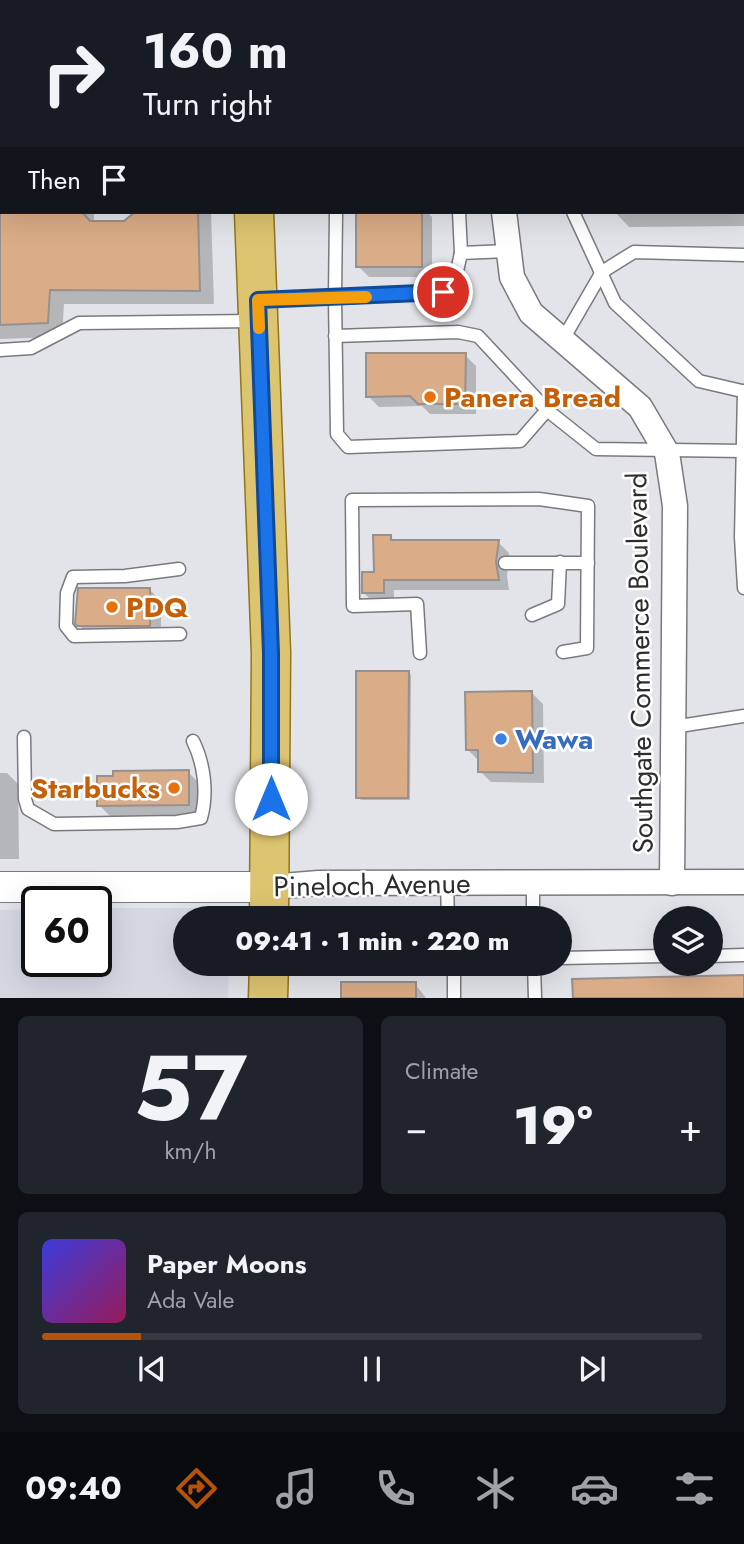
<!DOCTYPE html>
<meta charset="utf-8">
<style>
:root{--surface:#171b24;--page:#20242c;--text:#f1f3f6;--muted:#9ea1a6;--line:#363941;--accent:#b45309}
body{margin:0;font-family:Jost,sans-serif;background:var(--page);color:var(--text);height:100vh;display:flex;flex-direction:column;font-size:26px;white-space:nowrap}
*{box-sizing:border-box;margin:0}
p{font-size:23px;color:var(--muted)}
.icon{flex:none;width:38px;height:38px;fill:none;stroke:currentColor;stroke-width:2;stroke-linecap:round;stroke-linejoin:round}
.map{position:relative;height:998px;overflow:hidden}
.side{display:flex;flex-direction:column;gap:18px;padding:18px;background:#0d0f14;flex:1}
.side>*{flex:none}
.top-card{position:absolute;left:0px;top:0px;width:746px;height:214px;box-shadow:0 7px 28px #0002;background:#171b24;color:var(--text);overflow:hidden}
.controls{position:absolute;left:653px;top:906px;display:grid;gap:14px}
.controls a{display:grid;place-items:center;width:70px;height:70px;border-radius:50%;background:var(--surface);box-shadow:0 7px 28px #0002;font-size:35px}
.speed{position:absolute;left:21px;top:886px;display:flex;gap:14px;font-size:35px;font-weight:700;text-align:center}
.speed>*{display:grid;place-content:center;width:91px;height:91px;border-radius:50%;background:var(--surface);box-shadow:0 7px 28px #0002;line-height:1}
.speed .limit{border:4px solid #111;border-radius:10px;background:#fff;color:#111}
.pin{position:absolute;display:grid;place-items:center;width:60px;height:60px;color:#fff;margin:-30px;border:4px solid #fff;border-radius:50%;box-shadow:0 2px 7px #0007}
.me{position:absolute;width:77px;margin:-38px;rotate:0deg;stroke-linejoin:round;filter:drop-shadow(0 0 5px #0008)}
.turn{display:flex;align-items:center;gap:24px;height:147px;padding:0 28px;font-size:32px}
.turn .icon{width:91px;height:91px;stroke-width:2.5}
.turn b{display:block;font-size:49px;line-height:60px}
.then{display:flex;align-items:center;height:66px;padding:0 28px;background:#0003;gap:14px;font-size:26px}
.big{font-size:52px;font-weight:800;line-height:1.1}
.side .widget{flex:1;display:flex;flex-direction:column;justify-content:center;gap:10px;min-width:0;padding:0 24px;border-radius:10px;background:var(--page)}
.side .dial{align-items:center;gap:0}
.dial b{font-size:91px;line-height:1}
.song{display:flex;align-items:center;gap:21px}
.cover{width:84px;height:84px;border-radius:10px;background:linear-gradient(135deg,hsl(240 70% 55%),hsl(330 70% 35%))}
.played{height:7px;border-radius:4px;background:linear-gradient(90deg,var(--accent) 15%,var(--line) 15%)}
.keys{display:flex;justify-content:space-around;direction:ltr}
.heat{display:flex;justify-content:space-between;align-items:center;font-size:38px;direction:ltr}
.side .tiles{flex:1;display:grid;gap:18px;grid-template-columns:1fr 1fr}
.widget:last-child{grid-column:span 2}
.trip{position:absolute;left:173px;top:906px;width:399px;height:70px;border-radius:35px;background:var(--surface);box-shadow:0 7px 28px #0002;font-weight:800;line-height:70px;text-align:center}
.dock{display:flex;height:112px;justify-content:space-around;align-items:center;background:#090b0e;color:var(--muted)}
.dock .icon{width:49px;height:49px}
.dock .on{color:var(--accent)}
.dock b{font-size:32px;color:var(--text)}
.map>svg:first-child{display:block}
</style>
<div class="map">
<svg width="744" height="998" viewBox="0 0 744 998">
<rect width="100%" height="100%" fill="#e3e4e9"/>
<path fill="#d5d8e3" d="M 96,908 L 197,908 L 215,919 L 186,919 L 186,964 L 229,964 L 228,998 L 0,998 L 0,910 L 37,909 L 37,961 L 96,961 Z"/>
<g fill="#0003">
<rect x="360" y="0" width="65" height="2"/>
<rect x="614" y="0" width="107" height="2"/>
<path d="M 0,93 L 2,212 L 94,212 L 94,223 L 125,223 L 136,212 L 211,212 L 214,304 L 64,304 L 62,337 L 0,339 Z"/>
<path d="M 744,101 L 744,226 L 629,227 L 615,212 L 744,212 Z"/>
<path d="M 358,212 L 427,212 L 432,217 L 432,277 L 369,277 L 358,266 Z"/>
<path d="M 465,355 L 476,366 L 476,414 L 430,414 L 422,406 L 379,407 L 368,396 Z"/>
<path d="M 391,537 L 396,542 L 498,542 L 509,553 L 507,576 L 509,590 L 394,590 L 394,604 L 375,604 L 364,593 Z"/>
<path d="M 150,590 L 161,601 L 161,636 L 90,636 L 77,623 Z"/>
<path d="M 408,672 L 411,675 L 410,800 L 361,800 L 358,797 Z"/>
<path d="M 532,693 L 543,704 L 544,783 L 491,782 L 480,771 L 479,761 L 468,750 Z"/>
<path d="M 188,772 L 199,783 L 200,816 L 110,816 L 99,805 Z"/>
<path d="M 0,773 L 7,773 L 18,784 L 19,859 L 0,859 Z"/>
<path d="M 415,984 L 426,998 L 343,998 Z"/>
</g>
<g fill="#daac87" stroke="#96918e" stroke-width="2">
<path d="M 0,212 L 82,212 L 90,221 L 124,221 L 135,212 L 198,212 L 200,291 L 50,290 L 48,323 L 0,325 Z"/>
<rect x="356" y="212" width="66" height="55"/>
<path d="M 366,353 L 466,353 L 465,404 L 418,404 L 410,396 L 366,397 Z"/>
<path d="M 373,535 L 391,535 L 391,540 L 499,540 L 496,562 L 499,580 L 384,580 L 384,593 L 362,593 L 362,572 L 374,572 Z"/>
<path d="M 78,588 L 150,588 L 150,626 L 77,626 L 75,623 Z"/>
<path d="M 356,671 L 409,671 L 408,798 L 356,798 Z"/>
<path d="M 532,691 L 533,773 L 478,772 L 478,750 L 466,750 L 465,692 Z"/>
<path d="M 189,770 L 189,805 L 97,806 L 97,776 L 113,776 L 113,771 Z"/>
<path d="M 744,975 L 744,998 L 573,998 L 572,979 Z"/>
<rect x="341" y="982" width="75" height="16"/>
</g>
<g fill="none" stroke-linecap="round" stroke-linejoin="round">
<g stroke="#797a7f" stroke-width="15">
<g id="service">
<path d="M 442,0 L 442,2"/>
<path d="M 567,0 L 567,2"/>
<path d="M 81,2 L 81,0"/>
<path d="M 326,2 L 326,0"/>
<path d="M 739,2 L 739,0"/>
<path d="M 0,12 L 2,12"/>
<path d="M 336,212 L 335,298 L 443,292 L 457,271 L 461,253 L 508,251"/>
<path d="M 459,212 L 461,253"/>
<path d="M 573,212 L 615,303 L 699,381 L 742,391"/>
<path d="M 261,300 L 335,298 L 337,434 L 348,447 L 520,441 L 547,410"/>
<path d="M 335,336 L 458,332 L 478,336 L 547,410 L 596,449 L 744,451"/>
<path d="M 562,341 L 602,272 L 634,252 L 744,255"/>
<path d="M 0,350 L 31,348 L 79,323 L 254,321"/>
<path d="M 744,391 L 741,537 L 744,588"/>
<path d="M 505,563 L 588,563"/>
<path d="M 179,569 L 125,576 L 73,577 L 67,593 L 66,626 L 74,636 L 180,634"/>
<path d="M 532,615 L 558,604 L 560,562"/>
<path d="M 420,653 L 417,604 L 353,606 L 352,500 L 539,499 L 588,506 L 587,648 L 563,652"/>
<path d="M 673,727 L 744,716"/>
<path d="M 24,737 L 25,799 L 28,809 L 54,824 L 177,822 L 201,818 C 208,793 204,763 193,741"/>
<path d="M 447,883 L 448,919"/>
<path d="M 533,883 L 533,919"/>
<path d="M 710,956 L 744,955"/>
<path d="M 560,958 L 665,956"/>
<path d="M 454,964 L 454,998"/>
<path d="M 534,964 L 535,998"/>
</g>
</g>
<g stroke="#797a7f" stroke-width="27">
<g id="minor">
<path d="M 502,0 L 502,2"/>
<path d="M 0,76 L 2,76"/>
<path d="M 504,212 L 512,277 L 531,313 L 640,407 L 667,453 L 675,506 L 672,883"/>
<path d="M 270,887 L 319,883 L 744,882"/>
</g>
</g>
<g stroke="#797a7f" stroke-width="32">
<path id="tertiary" d="M 0,887 L 270,887"/>
</g>
<g stroke="#90751d" stroke-width="41">
<g id="primary">
<path d="M 247,0 L 247,2"/>
<path d="M 254,212 L 271,653 L 269,919"/>
<path d="M 268,998 L 269,964"/>
</g>
</g>
<use href="#service" stroke="#fff" stroke-width="12"/>
<use href="#minor" stroke="#fff" stroke-width="24"/>
<use href="#tertiary" stroke="#fff" stroke-width="30"/>
<use href="#primary" stroke="#ddc471" stroke-width="38"/>
</g>
<g fill="none" stroke-linecap="round" stroke-linejoin="round">
<g stroke="#114b97" stroke-width="18">
<path id="route" d="M 271,799 L 271,653 L 258,300 L 443,292"/>
</g>
<use href="#route" stroke="#1a73e8" stroke-width="12"/>
<path stroke="#f59e0b" stroke-width="12" d="M 259,328 L 258,300 L 366,297"/>
</g>
<g fill="#e8710a" stroke="#fff" stroke-width="2.5">
<circle cx="430" cy="397" r="7"/>
<circle cx="112" cy="607" r="7"/>
<circle cx="174" cy="788" r="7"/>
</g>
<circle fill="#3f7fe0" stroke="#fff" stroke-width="2.5" cx="501" cy="739" r="7"/>
<g text-anchor="middle" dominant-baseline="central" stroke-width="5" stroke-linejoin="round" paint-order="stroke">
<g font-size="28" font-weight="bold" fill="#c56008" stroke="#fff" text-anchor="start">
<text x="444" y="397">Panera Bread</text>
<text x="126" y="607">PDQ</text>
<text x="160" y="788" text-anchor="end">Starbucks</text>
</g>
<g font-size="28" fill="#2d2d2f" stroke="#fff">
<text transform="translate(640 663) rotate(-91)">Southgate Commerce Boulevard</text>
<text transform="translate(372 885) rotate(-1)">Pineloch Avenue</text>
</g>
<g font-size="28" font-weight="bold" fill="#366cbe" stroke="#fff" text-anchor="start">
<text x="515" y="739">Wawa</text>
</g>
</g>
</svg>
<div class="controls">
<a><svg class="icon" aria-label="layers" viewBox="0 0 24 24"><path d="M12 4l9 5-9 5-9-5zM3 14l9 5 9-5"/></svg></a>
</div>
<div class="speed"><div class="limit">60</div></div>
<div class="pin" style="left:443px;top:292px;background:#d93025"><svg class="icon" aria-label="arrive" viewBox="0 0 24 24"><path d="M6 21V4h12l-3 4 3 4H6"/></svg></div>
<svg class="me" style="left:271px;top:799px" viewBox="-20 -20 40 40"><circle r="19" fill="#fff"/><path d="M0-13L10 11 0 6-10 11z" fill="#1a73e8"/></svg>
<div class="trip">09:41 · 1 min · 220 m</div>
<div class="top-card">
<div class="turn"><svg class="icon" aria-label="right" viewBox="0 0 24 24"><path d="M7 20v-9h11M14 6l5 5-5 5"/></svg><div><b>160 m</b>Turn right</div></div>
<div class="then">Then<svg class="icon" aria-label="arrive" viewBox="0 0 24 24"><path d="M6 21V4h12l-3 4 3 4H6"/></svg></div>
</div>
</div>
<section class="side">
<div class="tiles">
<div class="widget dial"><b>57</b><p>km/h</p></div>
<div class="widget"><p>Climate</p>
<div class="heat"><a>−</a><b class="big">19°</b><a>+</a></div>
</div>
<div class="widget">
<div class="song"><i class="cover"></i><div><b>Paper Moons</b><p>Ada Vale</p></div></div>
<div class="played"></div>
<div class="keys"><svg class="icon" aria-label="previous" viewBox="0 0 24 24"><path d="M18 5L8 12l10 7zM5 5v14"/></svg><svg class="icon" aria-label="pause" viewBox="0 0 24 24"><path d="M8 5v14M16 5v14"/></svg><svg class="icon" aria-label="next" viewBox="0 0 24 24"><path d="M6 5l10 7-10 7zM19 5v14"/></svg></div>
</div>
</div>
</section>
<nav class="dock">
<b>09:40</b>
<svg class="icon on" aria-label="directions" viewBox="0 0 24 24"><path d="M12 3l9 9-9 9-9-9zM9 14v-3h6M13 9l2 2-2 2"/></svg>
<svg class="icon" aria-label="music" viewBox="0 0 24 24"><path d="M9 18V5l10-2v13"/><circle cx="6" cy="18" r="3"/><circle cx="16" cy="16" r="3"/></svg>
<svg class="icon" aria-label="phone" viewBox="0 0 24 24"><path d="M5 4h4l2 5-3 2q2 4 5 5l2-3 5 2v4C11 20 4 13 5 4z"/></svg>
<svg class="icon" aria-label="climate" viewBox="0 0 24 24"><path d="M12 3v18M4 7l16 10M4 17L20 7"/></svg>
<svg class="icon" aria-label="car" viewBox="0 0 24 24"><path d="M5 17H2v-5l4-1 3-4h7l3 4 3 1v5h-3M9 17h6M6 11h13"/><circle cx="7" cy="17" r="2"/><circle cx="17" cy="17" r="2"/></svg>
<svg class="icon" aria-label="filters" viewBox="0 0 24 24"><path d="M4 7h16M4 17h16"/><circle cx="9" cy="7" r="2"/><circle cx="15" cy="17" r="2"/></svg>
</nav>
